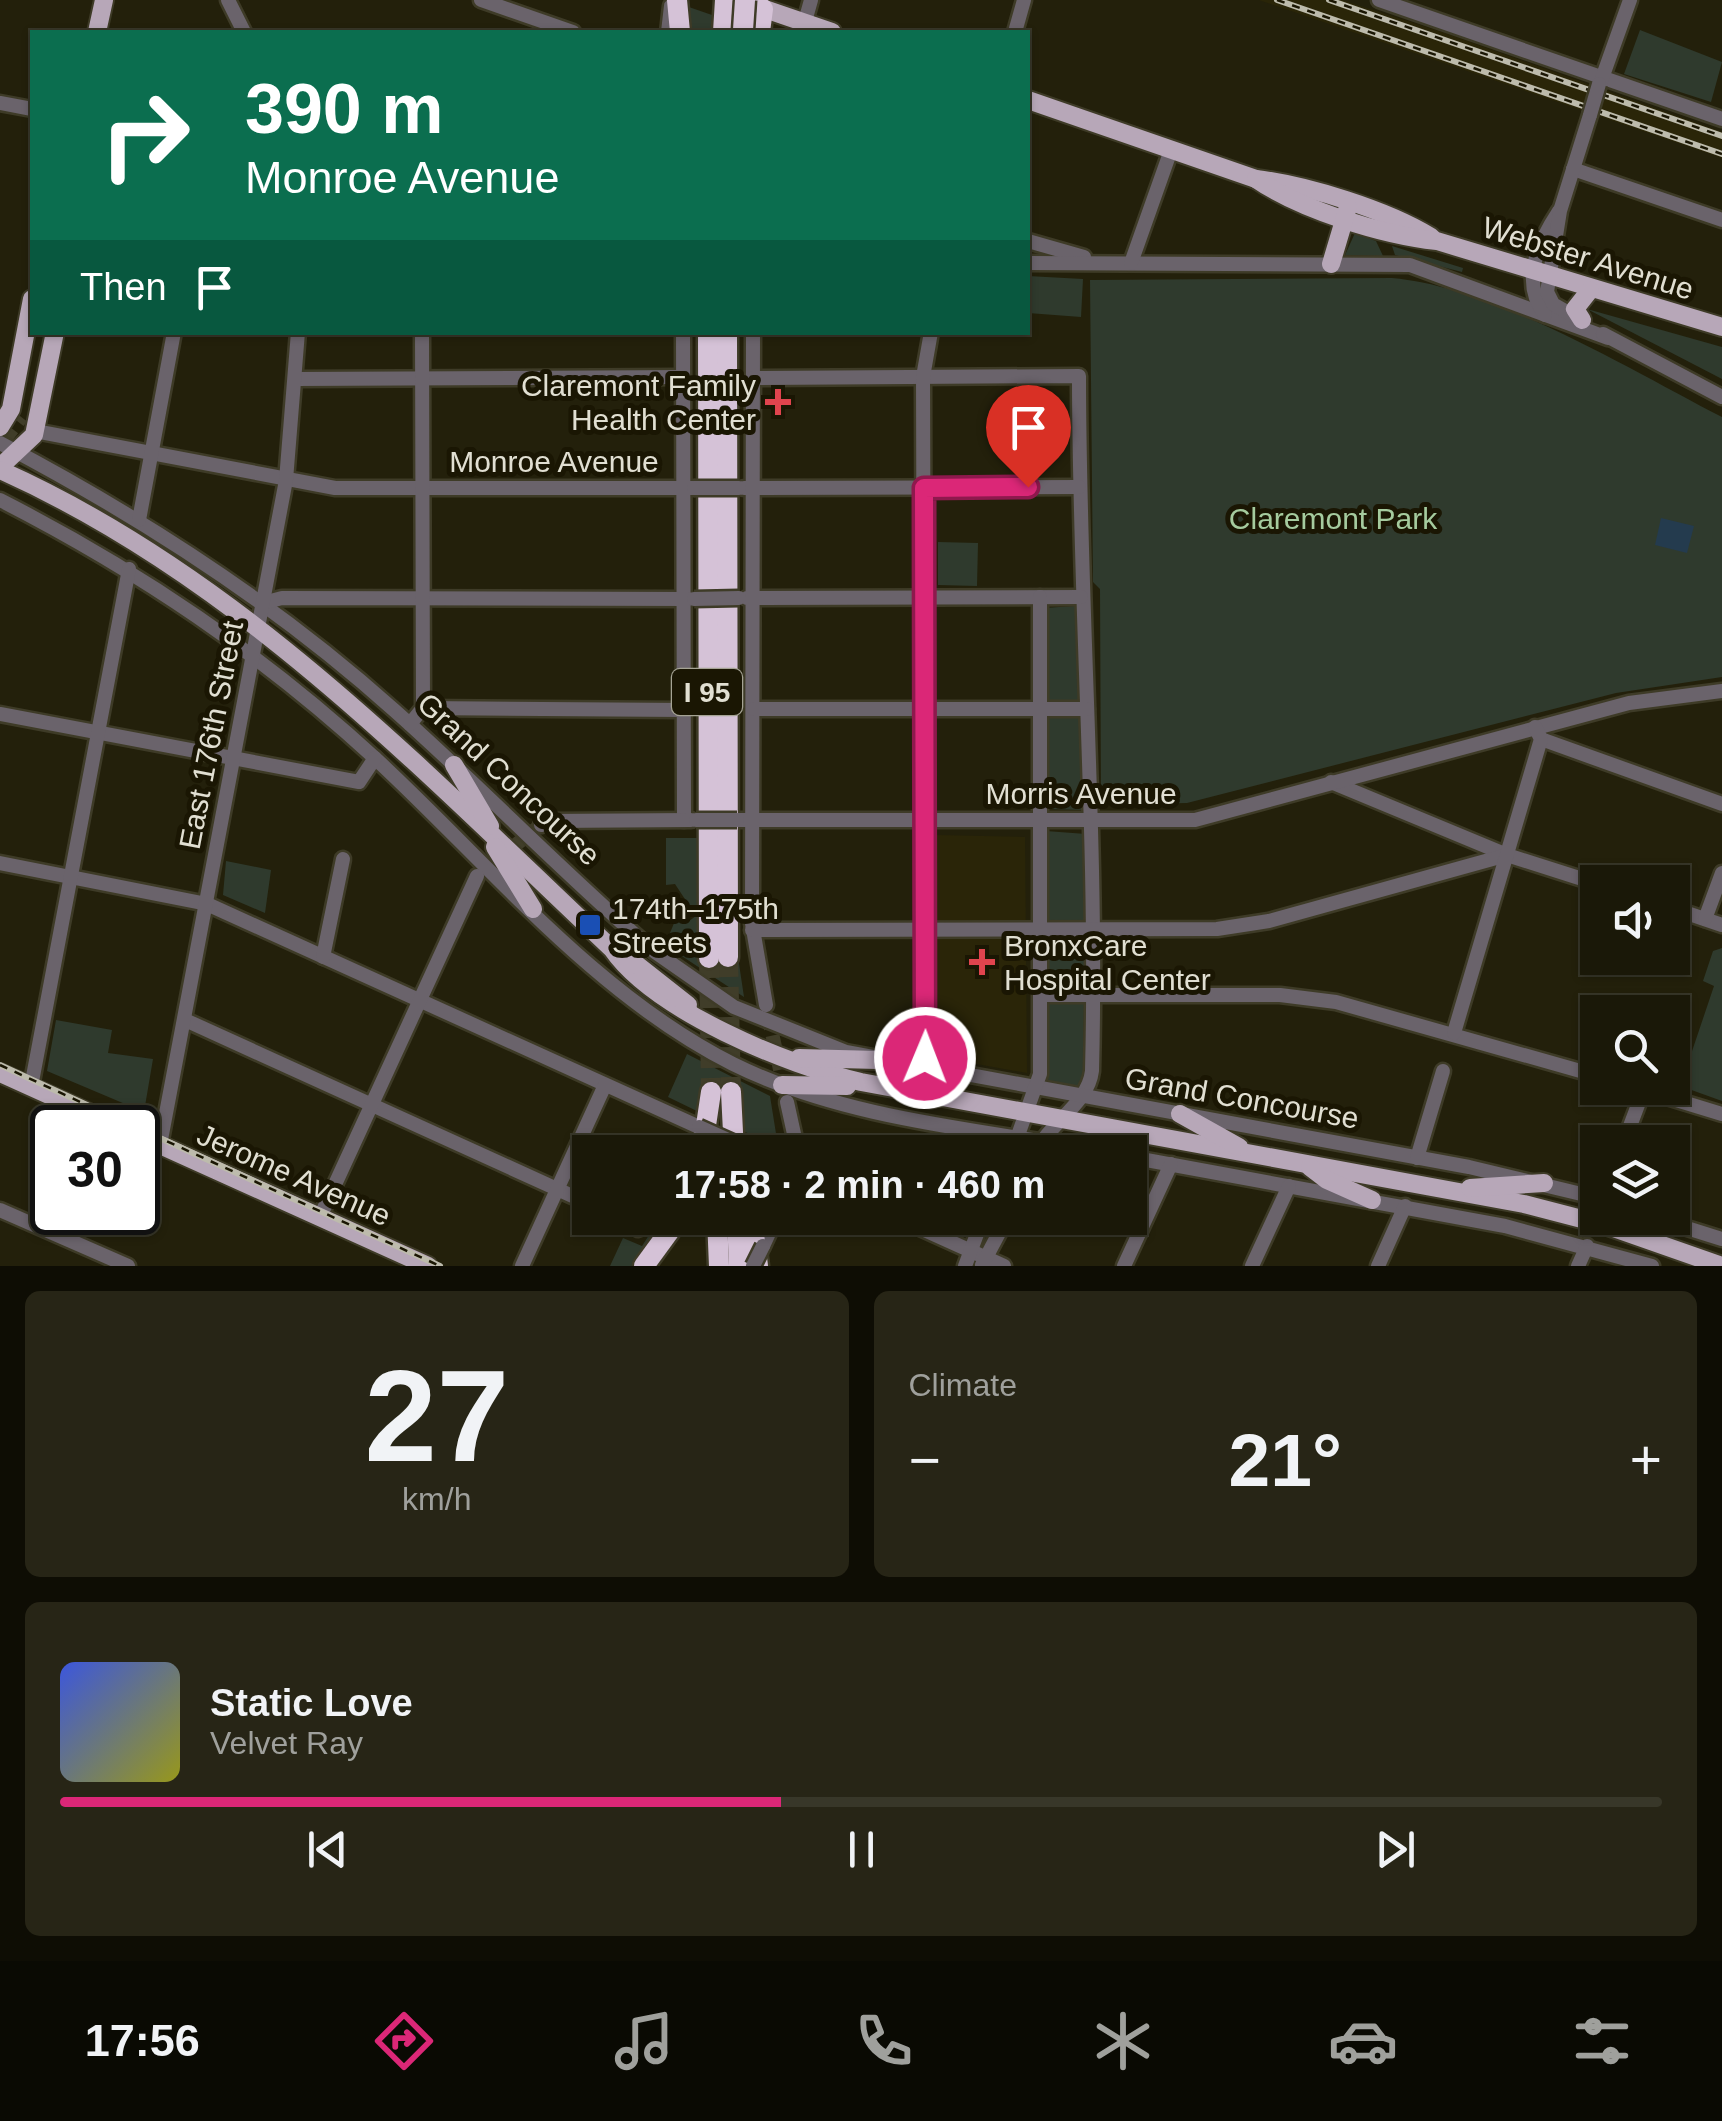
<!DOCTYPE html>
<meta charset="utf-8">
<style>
:root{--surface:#1a1808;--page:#272516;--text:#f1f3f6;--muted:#9fa09c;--line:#383729;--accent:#db2777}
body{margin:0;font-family:Helvetica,sans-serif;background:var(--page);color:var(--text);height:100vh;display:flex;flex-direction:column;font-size:38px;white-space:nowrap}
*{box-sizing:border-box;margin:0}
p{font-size:32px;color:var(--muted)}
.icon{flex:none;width:55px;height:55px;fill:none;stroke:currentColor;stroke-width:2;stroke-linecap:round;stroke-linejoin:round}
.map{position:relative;height:1266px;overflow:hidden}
.panel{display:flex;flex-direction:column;gap:25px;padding:25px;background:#0e0d04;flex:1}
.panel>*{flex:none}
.hud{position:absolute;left:30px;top:30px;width:1000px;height:305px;border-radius:0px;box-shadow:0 2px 8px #0004,0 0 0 2px var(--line);background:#0b6e4f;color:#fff;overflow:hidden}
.buttons{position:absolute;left:1580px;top:865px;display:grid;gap:20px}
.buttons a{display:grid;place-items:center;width:110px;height:110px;border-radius:0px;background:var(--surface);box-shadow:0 2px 8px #0004,0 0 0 2px var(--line);font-size:50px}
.speed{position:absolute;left:30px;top:1105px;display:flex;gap:20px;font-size:50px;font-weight:700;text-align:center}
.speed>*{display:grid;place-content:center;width:130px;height:130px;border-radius:50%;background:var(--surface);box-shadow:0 2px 8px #0004,0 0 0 2px var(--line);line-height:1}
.speed .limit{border:5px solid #111;border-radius:15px;background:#fff;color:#111}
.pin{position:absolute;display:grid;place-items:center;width:85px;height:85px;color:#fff;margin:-102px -42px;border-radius:50% 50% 50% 0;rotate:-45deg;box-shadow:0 0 10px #0007}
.pin .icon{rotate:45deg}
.me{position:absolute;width:110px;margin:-55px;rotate:1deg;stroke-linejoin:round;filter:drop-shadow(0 0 8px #0008)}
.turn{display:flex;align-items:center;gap:35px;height:210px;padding:0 50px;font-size:45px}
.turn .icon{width:130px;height:130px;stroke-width:2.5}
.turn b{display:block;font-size:70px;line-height:85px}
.then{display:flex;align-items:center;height:95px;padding:0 50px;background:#0003;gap:20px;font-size:38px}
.big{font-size:75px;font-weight:700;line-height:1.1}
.panel .widget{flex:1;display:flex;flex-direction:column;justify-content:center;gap:15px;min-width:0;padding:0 35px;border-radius:15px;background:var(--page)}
.panel .dial{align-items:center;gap:0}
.dial b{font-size:130px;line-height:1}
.song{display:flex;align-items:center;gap:30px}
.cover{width:120px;height:120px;border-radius:15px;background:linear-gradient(135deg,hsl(230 70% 55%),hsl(60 70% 35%))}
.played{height:10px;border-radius:5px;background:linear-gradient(90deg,var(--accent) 45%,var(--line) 45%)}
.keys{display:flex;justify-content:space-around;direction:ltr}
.heat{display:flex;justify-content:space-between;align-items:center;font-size:55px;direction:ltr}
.panel .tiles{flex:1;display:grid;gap:25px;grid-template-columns:1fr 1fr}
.widget:last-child{grid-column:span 2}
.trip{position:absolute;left:572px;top:1135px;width:575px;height:100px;border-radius:0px;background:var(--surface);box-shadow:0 2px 8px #0004,0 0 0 2px var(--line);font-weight:700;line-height:100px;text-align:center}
.tabs{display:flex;height:160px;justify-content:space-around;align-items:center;background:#0a0a03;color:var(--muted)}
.tabs .icon{width:70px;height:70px}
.tabs .current{color:var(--accent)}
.tabs b{font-size:45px;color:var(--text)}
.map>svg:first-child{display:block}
</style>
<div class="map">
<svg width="1722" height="1266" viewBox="0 0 1722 1266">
<rect width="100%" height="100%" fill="#23200b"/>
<g fill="#2a2508">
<path d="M 1259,0 L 1342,0 L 1445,33 L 1722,132 L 1722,158 Z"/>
<path d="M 936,835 L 1025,837 L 1027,1073 L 938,1057 Z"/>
</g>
<g fill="#2f3a2d">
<path d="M 683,5 L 712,15 L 711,32 L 685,32 Z"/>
<path d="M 1640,30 L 1722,62 L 1711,102 L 1624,74 Z"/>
<path d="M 1355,233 L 1376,241 L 1383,256 L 1345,255 Z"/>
<path d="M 1392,246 L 1463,268 L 1462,272 L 1395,255 Z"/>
<path d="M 1028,276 L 1083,279 L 1081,317 L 1028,313 Z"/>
<path d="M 1392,278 C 1495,287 1629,369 1722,417 L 1722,677 L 1616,693 L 1187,803 L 1101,805 L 1100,589 L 1093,582 L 1090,280 Z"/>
<path d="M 1587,309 L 1722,347 L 1722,379 Z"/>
<path d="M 938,542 L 978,543 L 977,586 L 938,585 Z"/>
<path d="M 1075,606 L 1083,698 L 1081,702 L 1045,702 L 1044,608 Z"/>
<path d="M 1044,716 L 1084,717 L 1084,810 L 1046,809 Z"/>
<path d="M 1046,831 L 1086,834 L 1086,921 L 1046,921 Z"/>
<path d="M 666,838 L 697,838 L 698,957 L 738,957 L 744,997 L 665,945 L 677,916 L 685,924 L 696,916 L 675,884 L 666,885 Z"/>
<path d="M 226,861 L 271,870 L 265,913 L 223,895 Z"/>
<path d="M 1087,938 L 1087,990 L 1047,990 L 1047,939 Z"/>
<path d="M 1722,948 L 1722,1101 L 1672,1083 L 1686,1069 L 1714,986 L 1703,981 L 1713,951 Z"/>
<path d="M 1045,1002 L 1084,1004 L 1083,1084 L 1073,1092 L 1044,1087 Z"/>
<path d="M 56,1020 L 112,1030 L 108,1053 L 153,1059 L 144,1112 L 47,1071 Z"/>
<path d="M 687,1054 L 770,1096 L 778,1146 L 745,1132 L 741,1092 L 702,1093 L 701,1113 L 668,1097 Z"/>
<path d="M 660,1218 L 670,1218 L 633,1266 L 610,1266 L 623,1238 L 642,1246 Z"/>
</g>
<path fill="#243b4e" d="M 1661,518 L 1694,526 L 1687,553 L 1655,545 Z"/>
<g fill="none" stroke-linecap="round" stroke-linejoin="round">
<g stroke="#403d29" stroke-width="14" stroke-dasharray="14 7" stroke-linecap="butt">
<path d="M 477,875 L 541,825"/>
<path d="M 768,1015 L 785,1092"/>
</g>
<path stroke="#403d29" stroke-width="18" stroke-dasharray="18 9" stroke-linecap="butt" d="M 0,442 L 20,416"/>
<g stroke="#403d29" stroke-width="20" stroke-dasharray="20 10" stroke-linecap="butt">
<path d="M 728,957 L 731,1092"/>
<path d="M 709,958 L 711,1092"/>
</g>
<g stroke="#3e3b27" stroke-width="19">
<g id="minor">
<path d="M 228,0 L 244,32"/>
<path d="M 481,0 L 573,32"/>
<path d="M 1379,0 L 1722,119"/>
<path d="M 668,32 L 671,6"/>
<path d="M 802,32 L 811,0"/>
<path d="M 1015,32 L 1024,0"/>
<path d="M 1600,84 L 1630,0"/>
<path d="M 0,103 L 32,109"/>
<path d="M 1573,169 L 1722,220"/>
<path d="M 1028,241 L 1084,257"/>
<path d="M 1028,263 L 1410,265 L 1608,338"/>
<path d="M 1131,263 L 1171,150"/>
<path d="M 1545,315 C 1520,281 1538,243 1559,211"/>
<path d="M 1581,320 L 1553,304 L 1547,292 L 1560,211 L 1590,115"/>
<path d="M 683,332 L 684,820"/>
<path d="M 753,332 L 752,923 L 766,1005"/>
<path d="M 1603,334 L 1722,397"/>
<path d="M 753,378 L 1079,376 C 1079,608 1098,839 1092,1071 C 1088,1104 1050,1122 1036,1152"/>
<path d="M 295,379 L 682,377"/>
<path d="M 35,431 L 335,488 L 694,488"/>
<path d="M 0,443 C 141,517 275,603 394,710 C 483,789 565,875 655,952 L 734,1007 L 846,1052 L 1469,1167 L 1598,1198"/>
<path d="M 744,488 L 1079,487"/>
<path d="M 0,500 C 139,571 262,654 378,761 C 490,865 594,994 733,1064 C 846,1120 983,1130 1106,1152"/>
<path d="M 139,520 L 174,332"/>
<path d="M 747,598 L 1081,597"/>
<path d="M 263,603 L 282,598 L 688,599"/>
<path d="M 423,708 L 684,710"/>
<path d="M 754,709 L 1087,709"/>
<path d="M 0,714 L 359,782 L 375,758"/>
<path d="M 410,724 L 423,708 L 422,332"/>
<path d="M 1541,739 L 1722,804"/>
<path d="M 1331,782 L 1507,855 L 1598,884"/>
<path d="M 737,820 L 1195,820 L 1629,703 L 1722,691"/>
<path d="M 541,825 L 550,821 L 691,820"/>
<path d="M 0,863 L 207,904 L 699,1127"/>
<path d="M 1672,908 L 1722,925"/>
<path d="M 1705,919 L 1722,873"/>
<path d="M 752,930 L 1217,929 L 1269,921 L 1507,855"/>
<path d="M 323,957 L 343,859"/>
<path d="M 1042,995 L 1280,995 L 1336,1002 L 1598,1076"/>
<path d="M 185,1020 L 590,1204"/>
<path d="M 1454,1033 L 1541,739 L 1535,727"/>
<path d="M 925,1068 L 923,377 L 931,332"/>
<path d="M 31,1087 L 129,569"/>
<path d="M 1637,1088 L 1722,1114"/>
<path d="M 787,1102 L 798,1152"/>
<path d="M 1624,1142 L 1644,1089"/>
<path d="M 160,1145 L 286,480 L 298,332"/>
<path d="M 1012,1152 L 1040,1074 L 1040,597"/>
<path d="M 1130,1157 L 1505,1226 L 1652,1266"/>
<path d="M 1417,1158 L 1443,1071"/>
<path d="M 0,1210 L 128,1266"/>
<path d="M 320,1217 L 477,876"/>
<path d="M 621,1218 L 638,1229"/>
<path d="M 898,1218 L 1004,1266"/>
<path d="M 1655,1218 L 1722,1239"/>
<path d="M 763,1246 L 776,1218"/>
<path d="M 982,1265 L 1007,1218"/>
<path d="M 522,1266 L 605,1085"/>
<path d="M 965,1266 L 983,1218"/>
<path d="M 1124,1266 L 1171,1164"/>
<path d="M 1252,1266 L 1289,1186"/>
<path d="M 1378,1266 L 1405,1206"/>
<path d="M 1578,1266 L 1587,1246"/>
</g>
</g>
<g stroke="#3e3b27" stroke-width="22">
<g id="major">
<path d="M 753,5 L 832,32"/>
<path d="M 97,32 L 104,0"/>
<path d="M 1028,100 L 1256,179 C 1307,185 1387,210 1431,237"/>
<path d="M 1256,179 C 1301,210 1382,235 1437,241 L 1722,327"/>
<path d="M 1331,264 L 1348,207"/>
<path d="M 1582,320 L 1575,309 L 1590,290"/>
<path d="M 0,427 L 11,409 L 32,299"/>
<path d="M 0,467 L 34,435 L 55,332"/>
<path d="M 0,470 C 240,577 424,772 612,949 C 654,1010 788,1066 861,1082 L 1524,1204 L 1605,1225 L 1722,1266"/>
<path d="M 454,765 L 490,826"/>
<path d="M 495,847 L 533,909"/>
<path d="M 622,953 L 688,1005"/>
<path d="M 799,1058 L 878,1060"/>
<path d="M 0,1073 L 122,1128"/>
<path d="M 782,1085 L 847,1086"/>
<path d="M 1180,1114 L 1239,1147"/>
<path d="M 138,1135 L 428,1266"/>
<path d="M 1310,1167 L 1327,1180 L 1372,1200"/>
<path d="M 1470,1188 L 1544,1183"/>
</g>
</g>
<g stroke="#3e3b27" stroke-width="25">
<g id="highway">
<path d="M 677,0 L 680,32"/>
<path d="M 723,32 L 725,0"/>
<path d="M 760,32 L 763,9"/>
<path d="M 708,332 L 709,958"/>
<path d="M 727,332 L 728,957"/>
<path d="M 731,1092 L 734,1152"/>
<path d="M 702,1152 L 711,1092"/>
<path d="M 717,1218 L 719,1266"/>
<path d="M 737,1218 L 739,1266"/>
<path d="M 752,1218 L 758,1266"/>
<path d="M 644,1266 L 679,1218"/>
</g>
</g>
<use href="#minor" stroke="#6a636b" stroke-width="14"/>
<use href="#major" stroke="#b7a7b8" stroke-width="18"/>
<use href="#highway" stroke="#d5c2d7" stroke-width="20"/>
<g stroke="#bdbbac" stroke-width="6">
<g id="rail">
<path d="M 1277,0 L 1722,154"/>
<path d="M 1329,0 L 1722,136"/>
<path d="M 0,1065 L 137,1128"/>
<path d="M 138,1128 L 440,1266"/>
</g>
</g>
<use href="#rail" stroke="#1a1603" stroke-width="2.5" stroke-dasharray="8" stroke-linecap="butt"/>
<g stroke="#3e3b27" stroke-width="19" stroke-linecap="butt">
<g id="minor-bridge">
<path d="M 1590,115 L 1599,84"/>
<path d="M 694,488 L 739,488"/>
<path d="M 694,599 L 739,598"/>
<path d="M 696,820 L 737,820"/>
<path d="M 699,1127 L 748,1149"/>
<path d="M 753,1266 L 763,1246"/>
</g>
</g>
<g stroke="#3e3b27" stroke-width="25" stroke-linecap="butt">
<path id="highway-bridge" d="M 743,30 L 745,0"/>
</g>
<use href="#minor-bridge" stroke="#6a636b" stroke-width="14"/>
<use href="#highway-bridge" stroke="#d5c2d7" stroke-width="20"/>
</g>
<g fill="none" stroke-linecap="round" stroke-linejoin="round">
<g stroke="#8e194d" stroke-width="25">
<path id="route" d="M 925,1058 L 924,488 L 1028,487"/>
</g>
<use href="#route" stroke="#db2777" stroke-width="18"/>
</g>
<g fill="#e0444e" stroke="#1a1603" stroke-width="4">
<path d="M773 387h10v10h10v10h-10v10h-10v-10h-10v-10h10z"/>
<path d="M977 947h10v10h10v10h-10v10h-10v-10h-10v-10h10z"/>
</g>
<rect fill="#1a4fb4" stroke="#1a1603" stroke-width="4" x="578" y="913" width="24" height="24" rx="5"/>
<g text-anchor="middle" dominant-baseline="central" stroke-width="10" stroke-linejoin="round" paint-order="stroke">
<rect fill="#1a1603" stroke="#a5a394" stroke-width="2.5" x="672" y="669" width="70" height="46" rx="8"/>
<g font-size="28" font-weight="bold" fill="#e1dfd2">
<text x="707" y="692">I 95</text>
</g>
<g font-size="30" fill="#e1dfd2" stroke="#1a1603">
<text transform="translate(1588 258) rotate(17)">Webster Avenue</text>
<text x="554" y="461">Monroe Avenue</text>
<text transform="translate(211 735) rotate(-79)">East 176th Street</text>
<text transform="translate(509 779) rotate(43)">Grand Concourse</text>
<text x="1081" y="793">Morris Avenue</text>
<text transform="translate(1242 1098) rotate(10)">Grand Concourse</text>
<text transform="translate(294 1175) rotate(24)">Jerome Avenue</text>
</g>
<g font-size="30" fill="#e1dfd2" stroke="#1a1603" text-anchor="start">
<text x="756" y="385" text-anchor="end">Claremont Family<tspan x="756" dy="34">Health Center</tspan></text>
<text x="612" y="908">174th–175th<tspan x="612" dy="34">Streets</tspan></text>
<text x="1004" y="945">BronxCare<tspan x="1004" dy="34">Hospital Center</tspan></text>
</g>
<g font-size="30" fill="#a5cb9e" stroke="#1a1603">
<text x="1333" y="518">Claremont Park</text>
</g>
</g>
</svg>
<div class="buttons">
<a><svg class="icon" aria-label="sound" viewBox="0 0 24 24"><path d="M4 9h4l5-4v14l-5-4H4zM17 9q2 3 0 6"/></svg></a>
<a><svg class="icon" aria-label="search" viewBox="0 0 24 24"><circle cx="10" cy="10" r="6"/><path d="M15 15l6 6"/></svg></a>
<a><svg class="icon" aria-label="layers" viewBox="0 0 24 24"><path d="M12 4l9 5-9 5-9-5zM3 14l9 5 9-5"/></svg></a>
</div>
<div class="speed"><div class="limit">30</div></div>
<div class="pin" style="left:1028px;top:487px;background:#d93025"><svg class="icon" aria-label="arrive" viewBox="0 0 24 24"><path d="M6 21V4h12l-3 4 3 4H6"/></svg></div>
<svg class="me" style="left:925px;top:1058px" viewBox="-20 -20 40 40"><circle r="17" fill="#db2777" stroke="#fff" stroke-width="3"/><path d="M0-11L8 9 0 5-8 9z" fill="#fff"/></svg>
<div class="trip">17:58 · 2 min · 460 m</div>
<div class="hud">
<div class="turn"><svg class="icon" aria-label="right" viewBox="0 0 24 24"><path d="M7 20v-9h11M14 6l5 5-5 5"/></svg><div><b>390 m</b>Monroe Avenue</div></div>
<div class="then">Then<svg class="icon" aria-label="arrive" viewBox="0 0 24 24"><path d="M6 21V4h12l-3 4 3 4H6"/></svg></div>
</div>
</div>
<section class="panel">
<div class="tiles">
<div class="widget dial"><b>27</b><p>km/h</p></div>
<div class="widget"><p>Climate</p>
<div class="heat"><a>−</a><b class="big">21°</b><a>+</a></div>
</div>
<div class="widget">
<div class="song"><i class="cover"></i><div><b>Static Love</b><p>Velvet Ray</p></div></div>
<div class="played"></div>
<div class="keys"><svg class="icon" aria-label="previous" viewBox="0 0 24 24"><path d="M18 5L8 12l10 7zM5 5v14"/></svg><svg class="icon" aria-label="pause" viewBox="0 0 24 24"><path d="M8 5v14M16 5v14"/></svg><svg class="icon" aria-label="next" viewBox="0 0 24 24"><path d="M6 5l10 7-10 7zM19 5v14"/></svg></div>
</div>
</div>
</section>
<nav class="tabs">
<b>17:56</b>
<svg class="icon current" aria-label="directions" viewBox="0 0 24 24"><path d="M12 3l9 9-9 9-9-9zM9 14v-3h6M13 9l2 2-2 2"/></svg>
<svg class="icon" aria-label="music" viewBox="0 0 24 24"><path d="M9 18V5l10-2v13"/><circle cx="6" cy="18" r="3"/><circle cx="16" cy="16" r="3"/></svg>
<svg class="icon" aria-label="phone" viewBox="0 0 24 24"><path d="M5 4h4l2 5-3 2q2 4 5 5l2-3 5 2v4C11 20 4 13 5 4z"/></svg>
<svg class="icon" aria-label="climate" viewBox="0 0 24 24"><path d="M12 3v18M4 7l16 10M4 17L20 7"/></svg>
<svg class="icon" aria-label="car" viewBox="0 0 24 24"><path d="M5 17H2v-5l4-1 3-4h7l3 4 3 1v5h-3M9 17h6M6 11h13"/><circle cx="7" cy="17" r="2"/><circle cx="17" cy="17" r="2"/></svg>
<svg class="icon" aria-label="filters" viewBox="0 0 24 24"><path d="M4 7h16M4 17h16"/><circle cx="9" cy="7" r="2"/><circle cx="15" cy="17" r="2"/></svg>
</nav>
